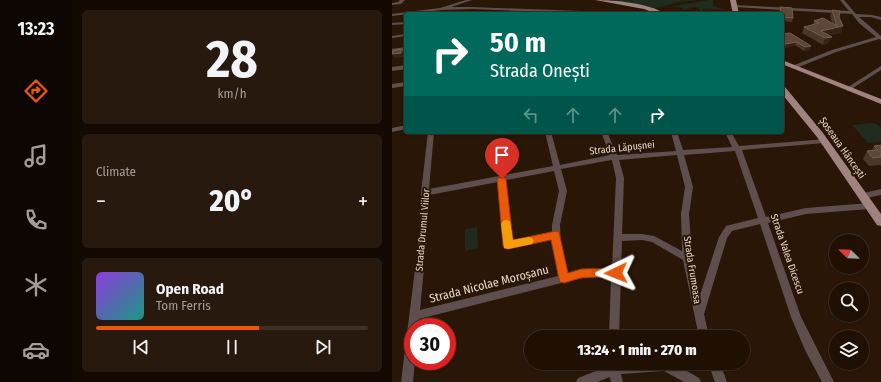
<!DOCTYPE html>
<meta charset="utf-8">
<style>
:root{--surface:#201004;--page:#28190e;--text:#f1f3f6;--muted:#a29d9a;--line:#3d3026;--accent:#ea580c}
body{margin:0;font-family:"Fira Sans Condensed",sans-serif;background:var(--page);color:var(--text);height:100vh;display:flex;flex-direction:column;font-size:15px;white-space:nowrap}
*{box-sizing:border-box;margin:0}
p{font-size:13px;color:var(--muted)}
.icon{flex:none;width:22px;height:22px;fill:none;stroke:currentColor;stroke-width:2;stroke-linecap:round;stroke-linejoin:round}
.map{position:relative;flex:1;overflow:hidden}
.sheet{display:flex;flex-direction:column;gap:10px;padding:10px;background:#120902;width:320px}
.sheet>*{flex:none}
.guide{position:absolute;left:12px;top:12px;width:380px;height:122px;border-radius:4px;box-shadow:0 1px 3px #0004,0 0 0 1px var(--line);background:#00695c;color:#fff;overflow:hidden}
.needle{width:26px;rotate:293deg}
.fabs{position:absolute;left:437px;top:234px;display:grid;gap:8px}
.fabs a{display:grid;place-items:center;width:40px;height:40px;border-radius:50%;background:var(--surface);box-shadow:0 1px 3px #0004,0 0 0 1px var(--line);font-size:20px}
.speed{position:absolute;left:12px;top:318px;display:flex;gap:8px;font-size:20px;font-weight:700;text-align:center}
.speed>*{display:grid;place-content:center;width:52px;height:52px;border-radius:50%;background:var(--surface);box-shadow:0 1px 3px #0004,0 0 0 1px var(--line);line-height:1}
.speed .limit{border:6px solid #d22;background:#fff;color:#111}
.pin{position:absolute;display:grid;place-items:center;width:34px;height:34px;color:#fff;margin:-41px -17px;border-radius:50% 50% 50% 0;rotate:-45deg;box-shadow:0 0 4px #0007}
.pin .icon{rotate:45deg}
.me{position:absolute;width:44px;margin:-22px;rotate:268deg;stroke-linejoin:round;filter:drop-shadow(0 0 3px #0008)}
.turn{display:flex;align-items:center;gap:14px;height:84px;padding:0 20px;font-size:18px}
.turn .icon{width:52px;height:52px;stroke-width:2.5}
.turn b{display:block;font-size:28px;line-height:34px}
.lanes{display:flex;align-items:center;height:38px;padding:0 20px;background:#0003;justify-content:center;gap:20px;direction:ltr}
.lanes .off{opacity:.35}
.big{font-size:30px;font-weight:800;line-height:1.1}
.sheet .tile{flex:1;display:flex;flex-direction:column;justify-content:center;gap:6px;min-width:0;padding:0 14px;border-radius:6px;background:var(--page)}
.sheet .dial{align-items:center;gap:0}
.dial b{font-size:52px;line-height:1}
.song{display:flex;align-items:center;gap:12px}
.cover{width:48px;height:48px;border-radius:6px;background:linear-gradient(135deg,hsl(270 70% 55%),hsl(170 70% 35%))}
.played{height:4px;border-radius:2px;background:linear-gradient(90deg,var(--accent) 60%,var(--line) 60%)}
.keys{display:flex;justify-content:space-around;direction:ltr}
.heat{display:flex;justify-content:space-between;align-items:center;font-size:22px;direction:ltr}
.trip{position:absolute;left:132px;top:330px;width:226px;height:40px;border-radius:20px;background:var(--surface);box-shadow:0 1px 3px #0004,0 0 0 1px var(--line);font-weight:800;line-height:40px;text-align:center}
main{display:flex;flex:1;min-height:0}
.tabs{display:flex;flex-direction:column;width:72px;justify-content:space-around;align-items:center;background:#0d0602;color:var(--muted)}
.tabs .icon{width:28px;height:28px}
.tabs .on{color:var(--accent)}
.tabs b{font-size:18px;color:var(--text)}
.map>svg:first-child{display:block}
</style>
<main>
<nav class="tabs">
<b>13:23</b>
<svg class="icon on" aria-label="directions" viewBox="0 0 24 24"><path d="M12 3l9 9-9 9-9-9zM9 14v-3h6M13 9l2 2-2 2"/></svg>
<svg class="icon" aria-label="music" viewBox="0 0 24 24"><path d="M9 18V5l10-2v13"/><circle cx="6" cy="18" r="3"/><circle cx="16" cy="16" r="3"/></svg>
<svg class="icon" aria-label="phone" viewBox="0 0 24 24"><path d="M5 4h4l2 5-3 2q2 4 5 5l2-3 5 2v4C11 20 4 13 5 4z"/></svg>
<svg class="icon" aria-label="climate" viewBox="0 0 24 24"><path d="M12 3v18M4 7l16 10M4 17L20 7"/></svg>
<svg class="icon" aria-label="car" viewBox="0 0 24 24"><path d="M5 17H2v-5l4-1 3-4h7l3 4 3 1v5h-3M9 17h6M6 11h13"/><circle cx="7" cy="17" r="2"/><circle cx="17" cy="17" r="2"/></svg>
</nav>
<section class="sheet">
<div class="tile dial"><b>28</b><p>km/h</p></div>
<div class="tile"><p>Climate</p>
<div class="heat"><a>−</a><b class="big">20°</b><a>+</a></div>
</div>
<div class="tile">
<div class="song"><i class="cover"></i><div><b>Open Road</b><p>Tom Ferris</p></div></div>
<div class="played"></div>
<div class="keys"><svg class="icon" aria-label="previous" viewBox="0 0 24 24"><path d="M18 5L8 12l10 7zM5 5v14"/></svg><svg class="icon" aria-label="pause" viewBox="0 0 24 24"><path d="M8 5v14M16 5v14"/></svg><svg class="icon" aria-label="next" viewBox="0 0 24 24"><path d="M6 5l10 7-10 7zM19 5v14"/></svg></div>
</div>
</section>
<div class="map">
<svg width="489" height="382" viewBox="0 0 489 382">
<rect width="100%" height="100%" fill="#2a1606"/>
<g fill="#1e2b1d">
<path d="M 218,0 L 306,0 L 287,2 L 264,8 Z"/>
<path d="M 317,0 L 321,0 L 321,6 L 334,10 L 311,9 L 311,11 L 310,12 L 304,7 L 292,10 C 286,4 274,7 267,9 L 264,9 Z"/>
<path d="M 482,123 L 489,127 L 489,142 L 476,143 L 460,125 Z"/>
<path d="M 85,227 L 86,248 L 73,251 L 73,229 Z"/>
</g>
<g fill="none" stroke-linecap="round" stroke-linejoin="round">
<g fill="#5e4f4e" fill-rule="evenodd">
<path d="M 8,0 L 13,0 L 9,4 L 0,5 L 0,3 L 6,2 Z"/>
<path d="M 74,0 L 80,0 L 59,7 L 80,7 L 189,11 L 207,14 L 80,9 L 49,10 L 0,16 L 0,14 L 48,8 Z"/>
<path d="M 448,0 L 452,0 L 464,14 L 480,15 L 489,17 L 489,20 L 479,17 L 467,17 L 489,36 L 489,40 L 487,39 L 444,52 L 402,69 L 399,67 L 400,66 L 440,50 L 484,37 L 467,23 L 460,14 L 342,7 L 340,6 L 342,5 L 457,11 Z"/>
<path d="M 14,22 L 14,24 L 0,25 L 0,23 Z"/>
<path d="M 14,34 L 14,36 L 0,38 L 0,36 Z"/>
<path d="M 14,47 L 14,51 L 0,53 L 0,49 Z"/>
<path d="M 14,65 L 14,69 L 0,71 L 0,67 Z"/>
<path d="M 489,66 L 489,70 L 458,90 L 456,91 L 453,89 Z"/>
<path d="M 14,82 L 14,86 L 0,88 L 0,84 Z"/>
<path d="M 14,125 L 14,129 L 0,132 L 0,128 Z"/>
<path d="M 36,132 L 42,132 L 37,189 L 161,166 L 153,132 L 159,132 L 168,165 L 218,155 L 209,132 L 215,132 L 225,155 L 284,151 L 279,132 L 285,132 L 291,150 L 340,147 L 333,132 L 339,132 L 347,146 L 434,139 L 436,141 L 434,143 L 432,143 L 350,150 L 374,217 L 414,208 L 477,203 L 480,204 L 481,206 L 480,208 L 477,209 L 414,214 L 376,223 L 409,317 L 442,382 L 430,382 L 413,350 L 399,317 L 368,224 L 340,231 L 335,238 L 312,314 L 317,337 L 307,337 L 291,260 L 260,242 L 250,240 L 230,241 L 227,337 L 217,337 L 219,277 L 189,278 L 27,319 L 26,327 L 21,327 L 21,361 L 23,361 L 21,382 L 9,382 L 27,237 L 29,193 ZM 343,151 L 366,218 L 334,226 L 327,237 L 308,295 L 300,258 L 297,214 L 301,187 L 292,155 ZM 285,155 L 293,187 L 289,214 L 290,251 L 262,236 L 250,234 L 230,234 L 232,178 L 227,160 ZM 220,160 L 224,178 L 220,269 L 189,270 L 176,273 L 169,244 L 168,225 L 175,191 L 169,169 ZM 162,171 L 167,191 L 160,225 L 160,232 L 120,241 L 114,180 ZM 106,182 L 111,245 L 113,248 L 116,249 L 160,239 L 166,276 L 28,310 L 35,237 L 37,195 Z"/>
<path d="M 489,189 L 489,195 L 470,199 L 466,196 L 467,194 Z"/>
<path d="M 216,363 L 281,363 L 307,378 L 309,382 L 292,382 L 272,371 L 229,374 L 231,382 L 219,382 L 218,377 L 205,382 L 184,382 L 186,378 L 217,366 Z"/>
<path d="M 316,363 L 328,363 L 335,382 L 323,382 Z"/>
</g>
<g fill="#a08380" fill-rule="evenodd">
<path d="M 203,0 C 222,0 258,3 273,14 L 265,14 L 252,9 Z"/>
<path d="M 338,0 L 344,0 L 347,14 L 341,14 Z"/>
<path d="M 390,60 L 489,99 L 489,104 L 390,64 Z"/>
<path d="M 390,87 L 393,87 L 431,133 L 489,214 L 489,226 L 485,225 L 425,137 L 390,94 Z"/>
</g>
</g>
<g fill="#4c3726">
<path d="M 388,7 L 401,18 L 400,22 L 390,21 L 390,14 L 388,14 L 387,11 Z"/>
<path d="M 440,10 L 447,17 L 449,33 L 437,35 L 437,43 L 431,45 L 410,33 L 412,27 L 421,25 L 422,21 L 440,23 L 438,16 Z"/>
<path d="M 398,33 L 418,50 L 412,51 L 403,45 L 393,48 L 390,46 L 390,34 Z"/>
<path d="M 489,145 L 489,165 L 477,166 L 471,159 L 475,151 L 480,150 L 482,146 Z"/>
</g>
<g fill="#382312">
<path d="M 451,26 L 449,33 L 430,37 L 429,31 Z"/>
<path d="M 440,37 L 437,43 L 431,45 L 433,38 Z"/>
<path d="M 404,42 L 403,45 L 393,48 L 394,44 Z"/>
<path d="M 419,46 L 418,50 L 412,51 L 413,47 Z"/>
<path d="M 9,49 L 11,53 L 11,57 L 2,58 L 0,54 Z"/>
</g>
<g fill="#5d4838" stroke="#725f4f">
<path d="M 388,7 L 400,8 L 401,18 L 390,17 Z"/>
<path d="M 440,10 L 448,11 L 447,17 L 451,26 L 429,31 L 440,37 L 433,38 L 412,27 L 427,23 L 422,21 L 431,18 L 445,26 Z"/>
<path d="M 398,33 L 419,46 L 413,47 L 404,42 L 394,44 L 390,42 L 390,34 Z"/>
<path d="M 9,49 L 9,53 L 0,54 L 1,51 Z"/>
<path d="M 489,145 L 489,157 L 481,158 L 475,151 L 486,150 L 482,146 Z"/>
</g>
<path fill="#ea580c" stroke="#983908" d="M 110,176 L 114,179 L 121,240 L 164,231 L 167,232 L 176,273 L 189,269 L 224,268 L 228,270 L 230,273 L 228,276 L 189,278 L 172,283 L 168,282 L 167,279 L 159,240 L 116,249 L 112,248 L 111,245 L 105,179 Z"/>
<path fill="#f59e0b" d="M 114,220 L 118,221 L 121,240 L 137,237 L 140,238 L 142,241 L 140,244 L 116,249 L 112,248 L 109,224 L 111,221 Z"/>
<g text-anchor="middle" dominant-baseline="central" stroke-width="4" stroke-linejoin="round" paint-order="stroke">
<g font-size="10" fill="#e5d7cc" stroke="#2a1606">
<text transform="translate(230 148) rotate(-6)">Strada Lăpușnei</text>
<text transform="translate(450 148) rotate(55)">Șoseaua Hâncești</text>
<text transform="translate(31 230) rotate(-85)">Strada Drumul Viilor</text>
<text transform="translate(395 254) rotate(71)">Strada Valea Dicescu</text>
<text transform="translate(300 270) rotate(81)">Strada Frumoasa</text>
</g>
<g font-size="12" fill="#e5d7cc" stroke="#2a1606">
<text transform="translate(97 284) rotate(-14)">Strada Nicolae Moroșanu</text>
</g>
</g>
</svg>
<div class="fabs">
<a><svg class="needle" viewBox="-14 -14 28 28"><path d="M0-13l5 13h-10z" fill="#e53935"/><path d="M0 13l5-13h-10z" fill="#a29d9a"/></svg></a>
<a><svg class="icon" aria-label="search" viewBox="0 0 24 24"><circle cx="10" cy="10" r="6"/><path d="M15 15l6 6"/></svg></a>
<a><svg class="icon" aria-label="layers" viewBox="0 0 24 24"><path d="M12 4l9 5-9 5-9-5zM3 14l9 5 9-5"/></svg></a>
</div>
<div class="speed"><div class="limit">30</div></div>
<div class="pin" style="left:110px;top:179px;background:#d93025"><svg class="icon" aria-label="arrive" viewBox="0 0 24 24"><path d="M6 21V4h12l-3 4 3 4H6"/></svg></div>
<svg class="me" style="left:224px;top:273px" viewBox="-20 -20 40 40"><path d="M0-17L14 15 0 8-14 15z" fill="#ea580c" stroke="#fff" stroke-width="4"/></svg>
<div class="trip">13:24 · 1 min · 270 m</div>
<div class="guide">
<div class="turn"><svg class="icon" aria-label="right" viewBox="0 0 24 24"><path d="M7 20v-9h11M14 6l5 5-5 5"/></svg><div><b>50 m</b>Strada Onești</div></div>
<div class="lanes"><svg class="icon off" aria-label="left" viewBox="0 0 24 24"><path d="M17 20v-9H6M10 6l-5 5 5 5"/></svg><svg class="icon off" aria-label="ahead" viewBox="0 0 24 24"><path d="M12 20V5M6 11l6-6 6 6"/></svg><svg class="icon off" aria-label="ahead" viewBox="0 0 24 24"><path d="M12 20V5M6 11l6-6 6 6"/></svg><svg class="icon" aria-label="right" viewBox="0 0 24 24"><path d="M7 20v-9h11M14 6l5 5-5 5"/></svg></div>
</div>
</div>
</main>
